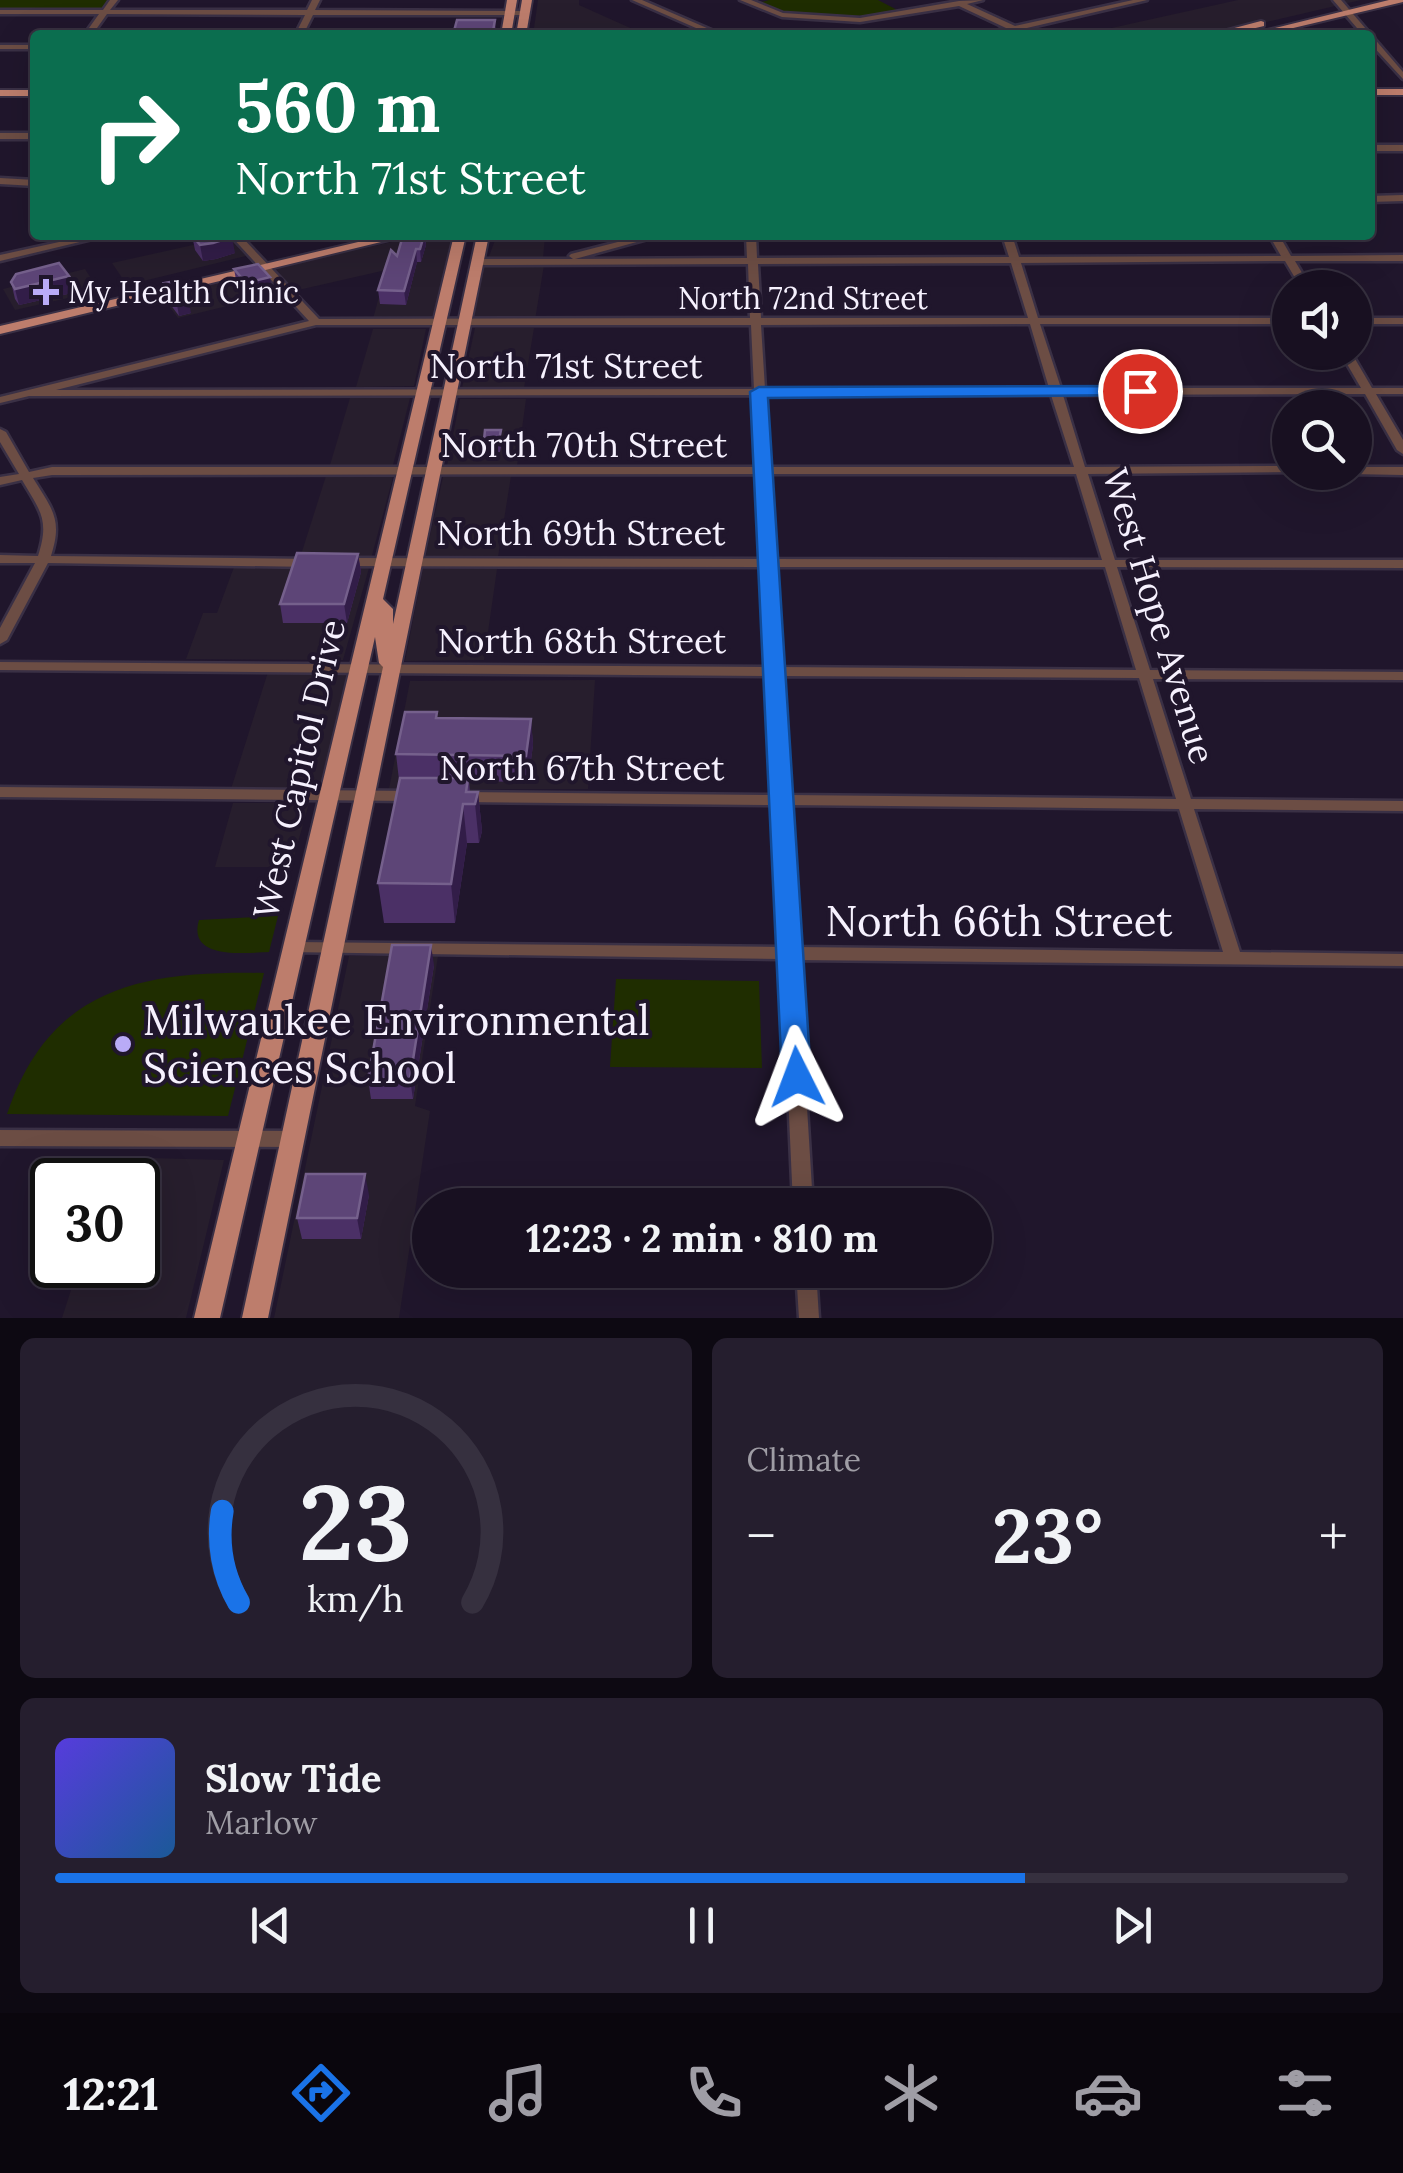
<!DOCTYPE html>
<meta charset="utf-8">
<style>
:root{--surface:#181021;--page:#251e2e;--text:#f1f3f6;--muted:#9f9da5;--line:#36303f;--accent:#1a73e8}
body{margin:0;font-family:Lora,serif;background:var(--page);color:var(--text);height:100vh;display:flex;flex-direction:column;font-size:38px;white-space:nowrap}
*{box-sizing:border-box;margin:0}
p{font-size:32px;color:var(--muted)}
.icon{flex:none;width:55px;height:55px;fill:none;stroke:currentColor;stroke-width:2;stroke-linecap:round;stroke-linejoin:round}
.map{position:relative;height:1318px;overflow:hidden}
.panel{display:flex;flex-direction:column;gap:20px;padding:20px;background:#0d0912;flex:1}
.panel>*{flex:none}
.banner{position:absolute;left:30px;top:30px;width:1345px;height:210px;border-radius:10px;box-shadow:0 10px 40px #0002,0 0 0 2px var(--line);background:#0b6e4f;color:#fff;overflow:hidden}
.fabs{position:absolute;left:1272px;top:270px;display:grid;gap:20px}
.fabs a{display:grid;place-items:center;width:100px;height:100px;border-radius:50%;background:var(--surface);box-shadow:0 10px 40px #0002,0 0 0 2px var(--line);font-size:50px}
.speed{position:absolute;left:30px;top:1158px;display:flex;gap:20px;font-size:50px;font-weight:700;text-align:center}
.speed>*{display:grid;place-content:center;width:130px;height:130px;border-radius:50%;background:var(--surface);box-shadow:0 10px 40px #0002,0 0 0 2px var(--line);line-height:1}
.speed .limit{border:5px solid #111;border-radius:15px;background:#fff;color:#111}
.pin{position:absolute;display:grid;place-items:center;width:85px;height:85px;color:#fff;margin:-42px;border:5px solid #fff;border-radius:50%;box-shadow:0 2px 10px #0007}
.me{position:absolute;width:110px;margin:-55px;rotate:357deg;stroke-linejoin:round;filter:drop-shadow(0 0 8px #0008)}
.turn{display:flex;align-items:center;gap:35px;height:210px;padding:0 40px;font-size:45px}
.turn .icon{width:130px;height:130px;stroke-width:2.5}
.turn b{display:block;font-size:70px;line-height:85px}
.big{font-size:75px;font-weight:800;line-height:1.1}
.panel .tile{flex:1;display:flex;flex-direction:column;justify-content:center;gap:15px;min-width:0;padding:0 35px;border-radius:15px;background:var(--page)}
.panel .dial{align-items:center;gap:0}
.dial svg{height:260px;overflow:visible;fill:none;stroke:var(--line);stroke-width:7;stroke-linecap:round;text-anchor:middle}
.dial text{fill:var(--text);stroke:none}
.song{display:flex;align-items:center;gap:30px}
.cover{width:120px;height:120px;border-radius:15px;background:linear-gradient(135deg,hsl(250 70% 55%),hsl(210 70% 35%))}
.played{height:10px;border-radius:5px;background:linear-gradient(90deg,var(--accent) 75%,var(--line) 75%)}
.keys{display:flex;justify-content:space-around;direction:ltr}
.heat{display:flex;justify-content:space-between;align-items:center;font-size:55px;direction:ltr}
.panel .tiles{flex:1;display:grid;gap:20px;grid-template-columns:1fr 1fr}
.tile:last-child{grid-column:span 2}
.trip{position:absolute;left:412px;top:1188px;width:580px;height:100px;border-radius:50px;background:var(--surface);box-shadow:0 10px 40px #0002,0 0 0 2px var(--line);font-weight:800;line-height:100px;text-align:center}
.tab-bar{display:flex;height:160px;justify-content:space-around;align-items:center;background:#0a060d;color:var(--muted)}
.tab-bar .icon{width:70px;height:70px}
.tab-bar .on{color:var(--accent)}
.tab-bar b{font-size:45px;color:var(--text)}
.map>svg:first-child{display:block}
</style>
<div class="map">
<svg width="1403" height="1318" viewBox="0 0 1403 1318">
<rect width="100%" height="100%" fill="#20162c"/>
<g fill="#271e2d">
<path d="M 538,0 L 579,0 L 579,5 L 646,35 L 533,35 Z"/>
<path d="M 1238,0 L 1361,0 L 1211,35 L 1080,35 Z"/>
<path d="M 423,235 L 454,238 L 433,320 L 373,319 L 386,270 L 294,291 L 275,268 Z"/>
<path d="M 497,235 L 545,235 L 543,259 L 488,259 Z"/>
<path d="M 229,237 L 246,256 L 127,285 L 112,263 Z"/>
<path d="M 484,264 L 544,265 L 535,320 L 470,320 Z"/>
<path d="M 85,269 L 99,291 L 15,310 L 3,289 Z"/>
<path d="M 259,273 L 277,294 L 178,318 L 162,297 Z"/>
<path d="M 475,328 L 534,328 L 524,388 L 462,388 Z"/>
<path d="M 373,329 L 426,329 L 414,386 L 356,387 Z"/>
<path d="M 350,398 L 410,398 L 393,465 L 330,465 Z"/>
<path d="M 460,399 L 526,399 L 517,466 L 447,466 Z"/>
<path d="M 326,476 L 393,477 L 371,559 L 300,558 Z"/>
<path d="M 511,476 L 498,557 L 425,558 L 443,477 Z"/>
<path d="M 234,567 L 369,568 L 343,660 L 186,659 L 203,613 L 217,613 Z"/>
<path d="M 423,569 L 497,569 L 484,660 L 405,661 Z"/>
<path d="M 268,672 L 352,672 L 322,789 L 231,789 Z"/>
<path d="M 595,680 L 588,789 L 389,789 L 410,681 Z"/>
<path d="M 233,803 L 309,803 L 291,867 L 215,867 Z"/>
<path d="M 349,956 L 438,956 L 415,1106 L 430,1111 L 399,1318 L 274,1318 Z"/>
<path d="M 114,1157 L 224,1160 L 186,1318 L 62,1318 L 79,1265 L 138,1265 L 138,1180 L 106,1180 Z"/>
</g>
<g fill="#1f2d00">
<path d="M 0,0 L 109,0 L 102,10 L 0,10 Z"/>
<path d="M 769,0 L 878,0 L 903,13 L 823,18 L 779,12 L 758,3 Z"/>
<path d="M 278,916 L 269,952 C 245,953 187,960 199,920 Z"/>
<path d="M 264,973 L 228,1116 L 7,1114 C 50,986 143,971 264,973 Z"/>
<path d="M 616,979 L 759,981 L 762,1068 L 610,1067 Z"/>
</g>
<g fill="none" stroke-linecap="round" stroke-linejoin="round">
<g stroke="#3a3045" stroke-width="5">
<g id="minor">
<path d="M 110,0 L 118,0 L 110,10 L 307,10 L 312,0 L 320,0 L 315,10 L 525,11 L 529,13 L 525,15 L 313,15 L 303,35 L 295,35 L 305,15 L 107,14 L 92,35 L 84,35 L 99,14 L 0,14 L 0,10 L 103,10 Z"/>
<path d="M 632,0 L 642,0 L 723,35 L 712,35 Z"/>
<path d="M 740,0 L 751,0 L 783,13 L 860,18 L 959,1 L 983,0 L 967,4 L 1015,26 L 1133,0 L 1147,0 L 997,35 L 983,35 L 1006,28 L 959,6 L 860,22 L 782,17 Z"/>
<path d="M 1333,0 L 1341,0 L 1403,72 L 1403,79 L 1370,43 L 1370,35 L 1363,35 Z"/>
<rect x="0" y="45" width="35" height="4"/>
<rect x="0" y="133" width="35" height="6"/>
<rect x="1370" y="145" width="33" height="6"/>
<path d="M 0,178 L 35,180 L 35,186 L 0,184 Z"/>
<path d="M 1403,195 L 1403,201 L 1370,202 L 1370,196 Z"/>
<path d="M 91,235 L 109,235 L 0,261 L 0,255 Z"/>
<path d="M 230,235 L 240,235 L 319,319 L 750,318 L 748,264 L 477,265 L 472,262 L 477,259 L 573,259 L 569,256 L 571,254 L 645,235 L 662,235 L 575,259 L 747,258 L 746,235 L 756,235 L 757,258 L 1009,257 L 1002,235 L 1012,235 L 1019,257 L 1281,256 L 1269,235 L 1279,235 L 1291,256 L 1403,255 L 1403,261 L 1295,261 L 1311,288 L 1301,288 L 1285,261 L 1021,263 L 1038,318 L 1290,318 L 1290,324 L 1040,324 L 1061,388 L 1361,388 L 1340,352 L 1351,352 L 1372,388 L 1403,388 L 1403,394 L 1376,394 L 1403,440 L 1403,454 L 1397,450 L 1365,394 L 1063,395 L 1085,467 L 1290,466 L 1290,472 L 1294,472 L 1088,474 L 1115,560 L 1403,560 L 1403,568 L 1117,567 L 1150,670 L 1403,672 L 1403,680 L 1153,679 L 1191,799 L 1403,801 L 1403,811 L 1194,809 L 1240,952 L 1403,954 L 1403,966 L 798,960 L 813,1205 L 793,1205 L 782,959 L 288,952 L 286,948 L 288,944 L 294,942 L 781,947 L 774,805 L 464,802 L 459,801 L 456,797 L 459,793 L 464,792 L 773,795 L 768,676 L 0,670 L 0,662 L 767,667 L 762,567 L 344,566 L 338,562 L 344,558 L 762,559 L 758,474 L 52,475 L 33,478 C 52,509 63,519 51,556 L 312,559 L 318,563 L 312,567 L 48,563 L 7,640 L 0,644 L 0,628 L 35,563 L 0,563 L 0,555 L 38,556 C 50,519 40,511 22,480 L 0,485 L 0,477 L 19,474 L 0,442 L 0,429 L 6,432 L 29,472 L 52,467 L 757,467 L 754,395 L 29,396 L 0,403 L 0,397 L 309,321 ZM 1011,263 L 1028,318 L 761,318 L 758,264 ZM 1030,324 L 1049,388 L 765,389 L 761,325 ZM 316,325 L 751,325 L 754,389 L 56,390 ZM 765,395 L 1051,395 L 1074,467 L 769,467 ZM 770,474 L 1076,474 L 1102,560 L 775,559 ZM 775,567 L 1105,567 L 1136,670 L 781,667 ZM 782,676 L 1139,678 L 1176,799 L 789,795 ZM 789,805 L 1179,809 L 1223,952 L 797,947 Z"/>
<rect x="1355" y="318" width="48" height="6"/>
<path d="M 1355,467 L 1403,467 L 1403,475 L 1351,474 L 1355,472 Z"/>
<path d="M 0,787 L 412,791 L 417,792 L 420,796 L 417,800 L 412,801 L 0,797 Z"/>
<path d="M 0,1130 L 291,1131 L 298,1134 L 300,1139 L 298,1144 L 291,1147 L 0,1146 Z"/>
<path d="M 796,1270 L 816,1270 L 819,1318 L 799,1318 Z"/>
</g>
</g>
<g stroke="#3a3045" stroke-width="4">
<g id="major">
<path d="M 507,0 L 517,0 L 511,35 L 501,35 Z"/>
<path d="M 522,0 L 532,0 L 526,35 L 516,35 Z"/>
<path d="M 1389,0 L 1403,0 L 1403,2 L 1264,35 L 1247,35 Z"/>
<path d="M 1261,21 L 1264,22 L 1264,26 L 1226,35 L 1208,35 Z"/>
<rect x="1370" y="89" width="33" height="6"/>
<rect x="0" y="90" width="35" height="6"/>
<path d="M 388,235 L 410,235 L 0,334 L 0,326 Z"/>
<path d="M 454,235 L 466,235 L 383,599 L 393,609 L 393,624 L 477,235 L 489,235 L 268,1318 L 242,1318 L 383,667 L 379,663 L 375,637 L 220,1318 L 194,1318 Z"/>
</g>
</g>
<use href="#minor" fill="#6c4d44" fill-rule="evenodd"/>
<use href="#major" fill="#bd7d6c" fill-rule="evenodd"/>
</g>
<g fill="#4b3066">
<path d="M 495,20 L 496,35 L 454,35 L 454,31 Z"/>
<path d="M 192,235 L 235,253 L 216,259 L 203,261 L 195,250 Z"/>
<path d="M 411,235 L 425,235 L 426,245 L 421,262 L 417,262 L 406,305 L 380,304 L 378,290 Z"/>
<path d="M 234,269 L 272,294 L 249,299 L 237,285 Z"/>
<path d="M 11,282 L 72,293 L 19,305 L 15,299 Z"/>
<path d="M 164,283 L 191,313 L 179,316 L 167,300 Z"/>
<path d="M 485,430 L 502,441 L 500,452 L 485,452 L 484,440 Z"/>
<path d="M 358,554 L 361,572 L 347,623 L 283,623 L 280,604 Z"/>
<path d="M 438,718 L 531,719 L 533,745 L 528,782 L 469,781 L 470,792 L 478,792 L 482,831 L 479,843 L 467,843 L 455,923 L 384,923 L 378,883 L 399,780 L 396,754 Z"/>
<path d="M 434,965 L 413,1099 L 371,1099 L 368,1079 Z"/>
<path d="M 369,1195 L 361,1239 L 302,1239 L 297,1218 Z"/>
</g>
<g fill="#321d48">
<path d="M 424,235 L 426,245 L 421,262 L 420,249 Z"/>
<path d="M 232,237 L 235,253 L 216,259 L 203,261 L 200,245 Z"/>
<path d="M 416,249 L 417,262 L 406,305 L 404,291 Z"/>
<path d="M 69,276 L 72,293 L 19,305 L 15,289 Z"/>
<path d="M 270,277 L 272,294 L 249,299 L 246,283 Z"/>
<path d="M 188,297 L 191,313 L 179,316 L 176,299 Z"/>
<path d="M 358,554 L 361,572 L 347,623 L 344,604 Z"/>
<path d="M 531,719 L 533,745 L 528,782 L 526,756 Z"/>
<path d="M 478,792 L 482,831 L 479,843 L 475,804 Z"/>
<path d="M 463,804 L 467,843 L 455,923 L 451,884 Z"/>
<path d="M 431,945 L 434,965 L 413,1099 L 410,1079 Z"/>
<path d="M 365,1174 L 369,1195 L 361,1239 L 357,1218 Z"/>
</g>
<g fill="#5d4577" stroke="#75608c" stroke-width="2.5">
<path d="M 457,20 L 495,20 L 493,31 L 454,31 Z"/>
<path d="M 192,235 L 230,235 L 232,237 L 213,243 L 200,245 Z"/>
<path d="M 411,235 L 424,235 L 420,249 L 416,249 L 404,291 L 378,290 L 391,250 L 397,256 L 402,239 L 410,239 Z"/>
<path d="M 59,263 L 69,276 L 15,289 L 11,282 L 16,274 Z"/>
<path d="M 258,264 L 270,277 L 246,283 L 234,269 Z"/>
<path d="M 175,281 L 188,297 L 176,299 L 164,283 Z"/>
<path d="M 485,430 L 501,430 L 499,440 L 484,440 Z"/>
<path d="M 297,553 L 358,554 L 344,604 L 280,604 Z"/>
<path d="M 405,712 L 437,712 L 436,718 L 531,719 L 526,756 L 396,754 Z"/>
<path d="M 400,778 L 468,778 L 466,792 L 478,792 L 475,804 L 463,804 L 451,884 L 378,883 Z"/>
<path d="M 392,945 L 431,945 L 410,1079 L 368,1079 Z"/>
<path d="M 306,1174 L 365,1174 L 357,1218 L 297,1218 Z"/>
</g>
<path fill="#1a73e8" stroke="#114b97" stroke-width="2.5" d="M 1140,386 L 1149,391 L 1146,395 L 768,398 L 811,1077 L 807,1085 L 797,1088 L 786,1085 L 782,1077 L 750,392 L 759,387 Z"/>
<g fill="#b9abf7" stroke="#20162c" stroke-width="4">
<path d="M41 277h10v10h10v10h-10v10h-10v-10h-10v-10h10z"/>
<circle cx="123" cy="1044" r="10"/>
</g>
<g text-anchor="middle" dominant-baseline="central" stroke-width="8" stroke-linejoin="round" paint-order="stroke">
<g font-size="30" fill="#f6f1fe" stroke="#20162c" text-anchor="start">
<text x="68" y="292">My Health Clinic</text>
</g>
<g font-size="30" fill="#f6f1fe" stroke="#20162c">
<text x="803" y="298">North 72nd Street</text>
</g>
<g font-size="35" fill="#f6f1fe" stroke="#20162c">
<text x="566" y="365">North 71st Street</text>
<text x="584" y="444">North 70th Street</text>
<text x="581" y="532">North 69th Street</text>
<text transform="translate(1159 616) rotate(73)">West Hope Avenue</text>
<text x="582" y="640">North 68th Street</text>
<text x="582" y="767">North 67th Street</text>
<text transform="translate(299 769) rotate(-77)">West Capitol Drive</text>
</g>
<g font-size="42" fill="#f6f1fe" stroke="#20162c">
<text x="999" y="921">North 66th Street</text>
</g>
<g font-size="42" fill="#f6f1fe" stroke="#20162c" text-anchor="start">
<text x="143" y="1020">Milwaukee Environmental<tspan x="143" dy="48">Sciences School</tspan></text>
</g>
</g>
</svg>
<div class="fabs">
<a><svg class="icon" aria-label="sound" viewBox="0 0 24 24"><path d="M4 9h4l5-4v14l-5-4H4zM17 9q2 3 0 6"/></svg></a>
<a><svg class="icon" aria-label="search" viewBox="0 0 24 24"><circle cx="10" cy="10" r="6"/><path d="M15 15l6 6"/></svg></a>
</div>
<div class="speed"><div class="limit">30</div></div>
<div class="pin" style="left:1140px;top:391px;background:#d93025"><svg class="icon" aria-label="arrive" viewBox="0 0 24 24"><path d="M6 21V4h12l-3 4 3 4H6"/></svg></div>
<svg class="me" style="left:797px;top:1077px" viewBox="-20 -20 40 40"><path d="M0-17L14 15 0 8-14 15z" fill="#1a73e8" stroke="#fff" stroke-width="4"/></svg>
<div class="trip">12:23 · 2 min · 810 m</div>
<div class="banner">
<div class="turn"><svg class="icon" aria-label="right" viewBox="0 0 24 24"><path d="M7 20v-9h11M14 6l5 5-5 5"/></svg><div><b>560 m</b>North 71st Street</div></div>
</div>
</div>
<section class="panel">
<div class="tiles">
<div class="tile dial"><svg viewBox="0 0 100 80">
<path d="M14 69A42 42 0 1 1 86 69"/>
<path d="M14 69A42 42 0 0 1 9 41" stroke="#1a73e8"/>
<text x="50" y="56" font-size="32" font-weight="700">23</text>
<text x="50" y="72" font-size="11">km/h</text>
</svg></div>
<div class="tile"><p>Climate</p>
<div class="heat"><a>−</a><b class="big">23°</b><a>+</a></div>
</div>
<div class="tile">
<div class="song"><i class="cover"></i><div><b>Slow Tide</b><p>Marlow</p></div></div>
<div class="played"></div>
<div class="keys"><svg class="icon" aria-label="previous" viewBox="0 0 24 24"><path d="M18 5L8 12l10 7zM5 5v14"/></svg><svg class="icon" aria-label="pause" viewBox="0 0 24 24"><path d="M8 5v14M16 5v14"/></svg><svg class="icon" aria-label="next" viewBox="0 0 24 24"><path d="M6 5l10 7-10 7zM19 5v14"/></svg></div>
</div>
</div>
</section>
<nav class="tab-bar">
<b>12:21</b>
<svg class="icon on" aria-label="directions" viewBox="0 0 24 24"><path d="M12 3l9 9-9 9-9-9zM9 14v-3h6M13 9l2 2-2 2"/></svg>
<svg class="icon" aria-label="music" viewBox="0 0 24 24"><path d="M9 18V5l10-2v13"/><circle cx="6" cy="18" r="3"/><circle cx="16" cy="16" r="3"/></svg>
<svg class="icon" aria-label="phone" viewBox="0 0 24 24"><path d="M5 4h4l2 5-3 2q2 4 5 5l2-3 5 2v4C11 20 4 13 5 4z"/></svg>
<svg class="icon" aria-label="climate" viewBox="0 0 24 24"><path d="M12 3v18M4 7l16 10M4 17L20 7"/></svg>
<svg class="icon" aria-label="car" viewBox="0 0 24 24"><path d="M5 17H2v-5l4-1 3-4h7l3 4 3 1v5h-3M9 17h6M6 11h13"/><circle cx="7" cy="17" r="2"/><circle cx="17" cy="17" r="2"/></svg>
<svg class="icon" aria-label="filters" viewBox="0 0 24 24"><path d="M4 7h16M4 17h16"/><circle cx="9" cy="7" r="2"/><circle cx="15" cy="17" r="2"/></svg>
</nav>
